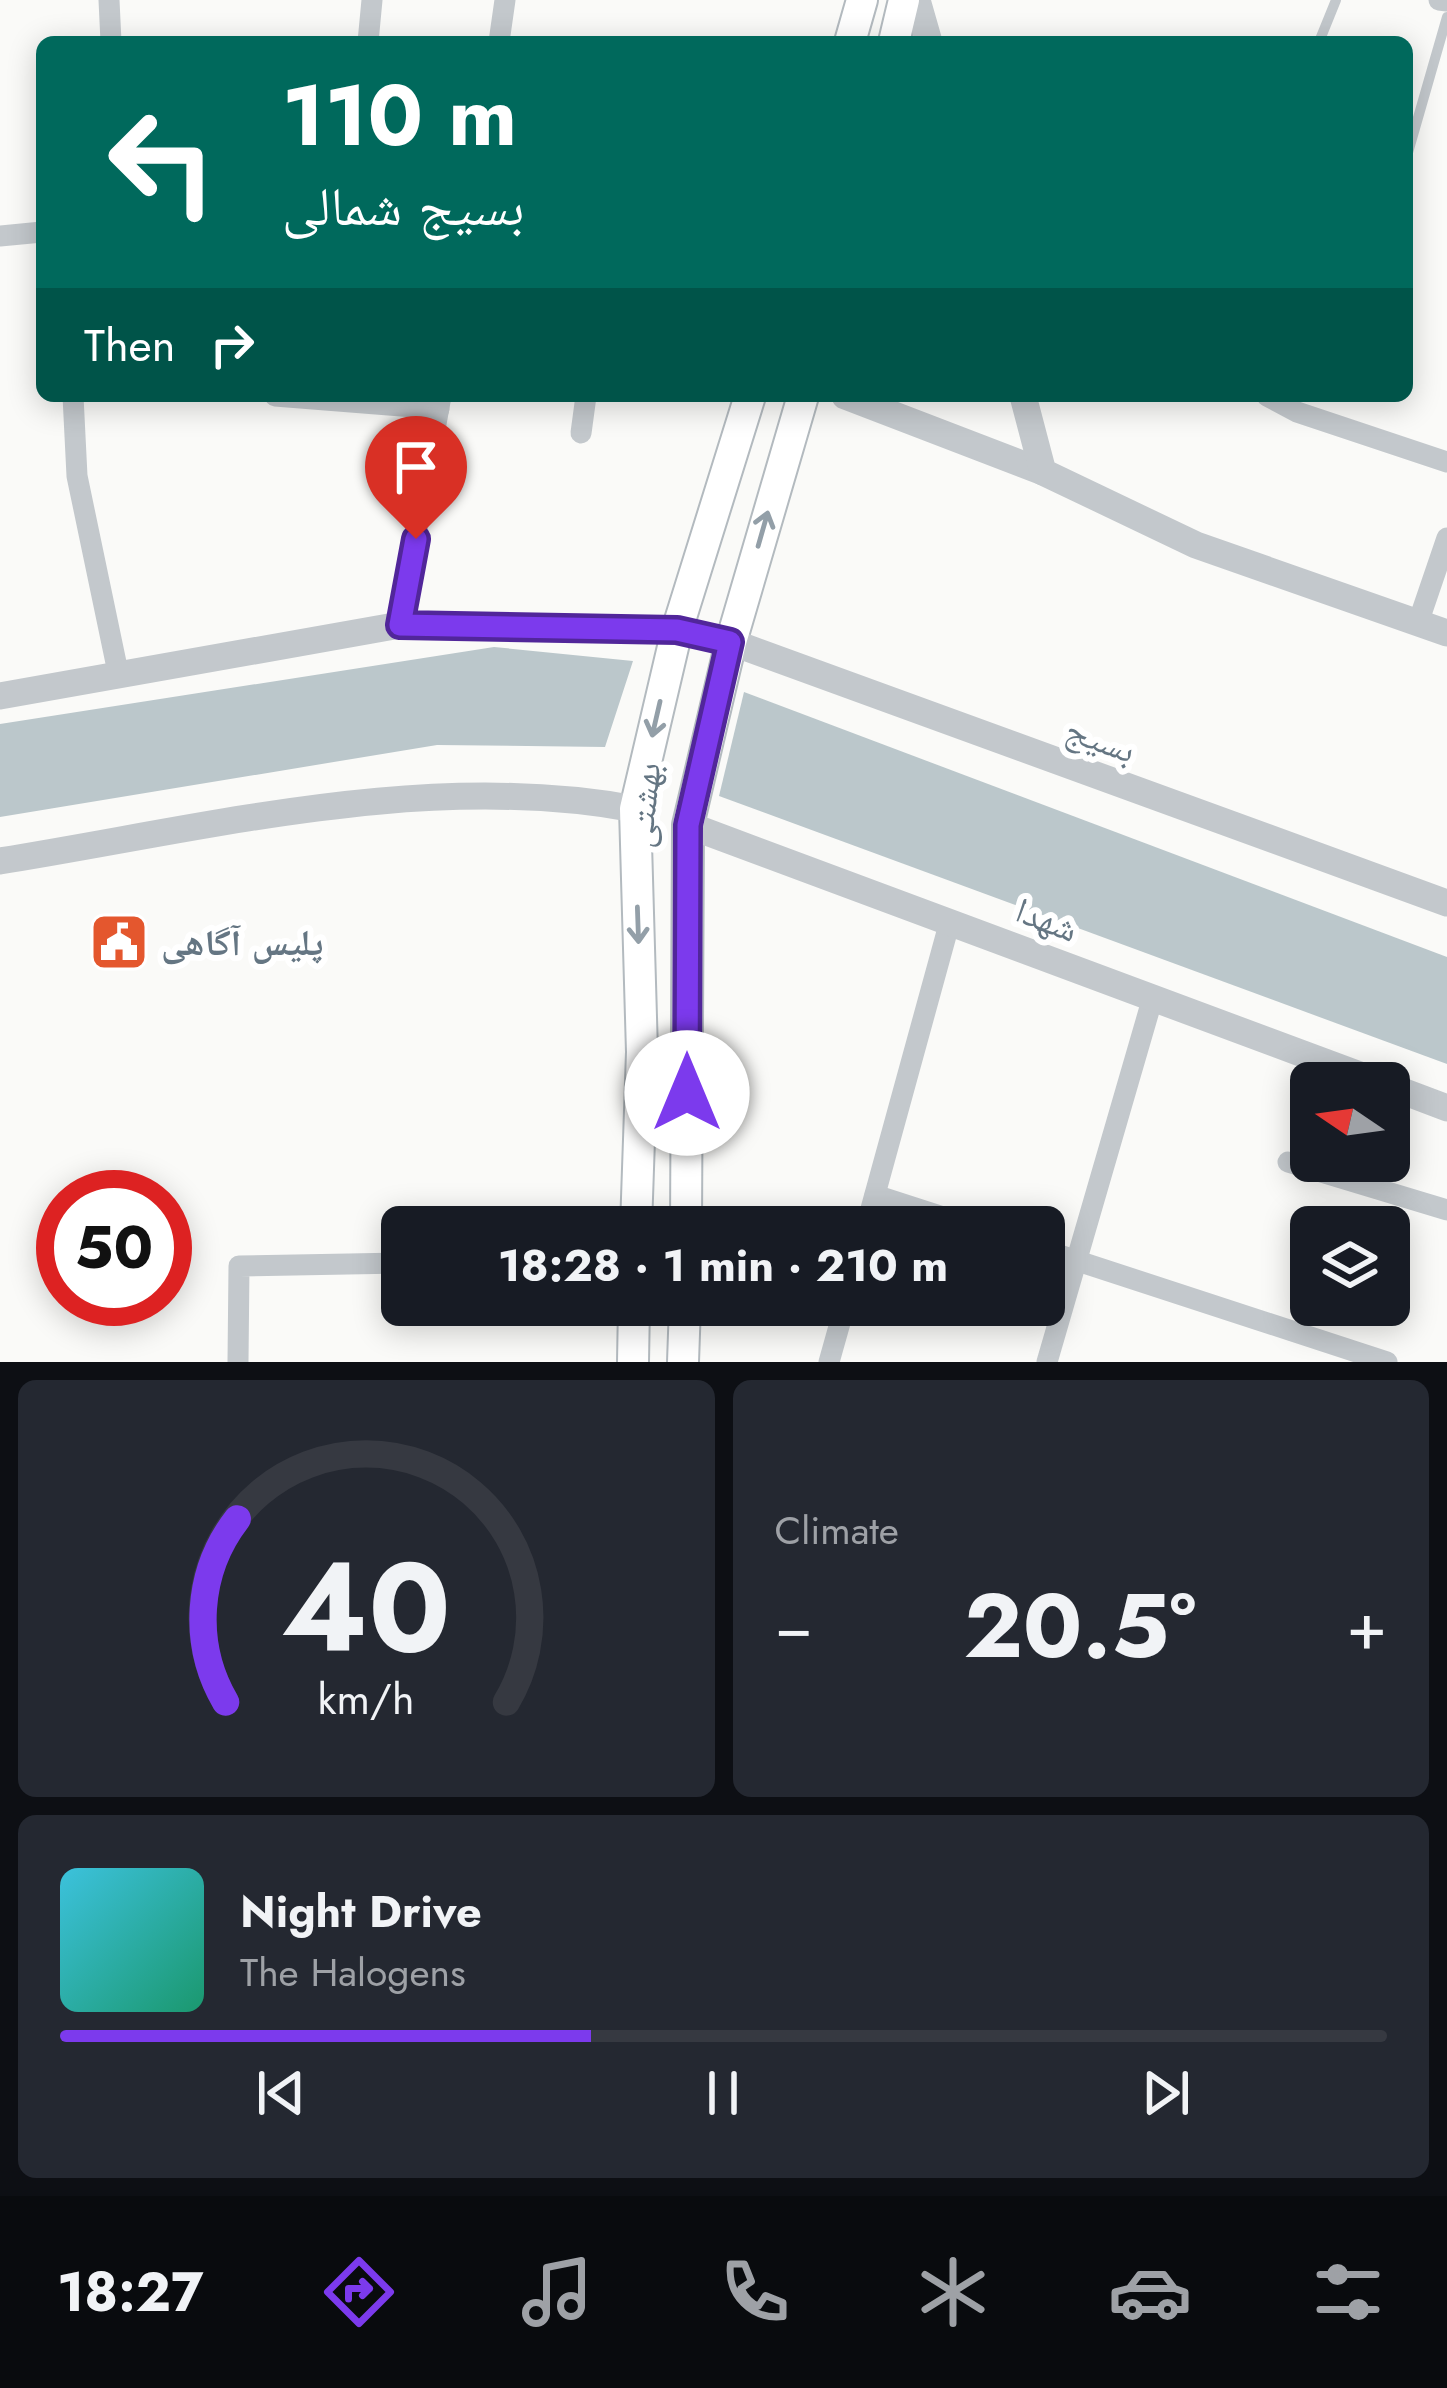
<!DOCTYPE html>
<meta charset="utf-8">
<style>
:root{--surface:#171b24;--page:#242831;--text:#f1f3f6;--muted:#9ea1a6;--line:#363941;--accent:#7c3aed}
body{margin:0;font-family:Jost,"Noto Naskh Arabic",sans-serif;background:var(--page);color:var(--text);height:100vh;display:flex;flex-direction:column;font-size:45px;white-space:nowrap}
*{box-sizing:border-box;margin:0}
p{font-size:39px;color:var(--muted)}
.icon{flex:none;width:66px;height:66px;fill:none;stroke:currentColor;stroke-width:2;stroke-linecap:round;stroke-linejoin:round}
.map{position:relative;height:1362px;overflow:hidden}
.panel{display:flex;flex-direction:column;gap:18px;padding:18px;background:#0d0f14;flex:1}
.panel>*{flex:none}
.top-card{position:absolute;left:36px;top:36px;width:1377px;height:366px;border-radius:18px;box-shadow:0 6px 30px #0003;background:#00695c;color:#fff;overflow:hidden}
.needle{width:78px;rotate:283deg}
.tools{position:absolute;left:1290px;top:1062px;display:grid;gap:24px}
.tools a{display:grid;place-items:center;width:120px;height:120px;border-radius:18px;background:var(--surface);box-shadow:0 6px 30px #0003;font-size:60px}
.speed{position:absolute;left:36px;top:1170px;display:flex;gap:24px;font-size:60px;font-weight:700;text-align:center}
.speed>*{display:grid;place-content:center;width:156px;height:156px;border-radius:50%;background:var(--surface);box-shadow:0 6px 30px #0003;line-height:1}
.speed .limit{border:18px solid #d22;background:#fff;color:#111}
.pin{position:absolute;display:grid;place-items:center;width:102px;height:102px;color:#fff;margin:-123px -51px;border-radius:50% 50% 50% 0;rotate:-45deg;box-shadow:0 0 12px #0007}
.pin .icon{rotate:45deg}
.me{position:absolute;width:132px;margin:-66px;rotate:0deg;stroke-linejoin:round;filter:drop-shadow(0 0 9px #0008)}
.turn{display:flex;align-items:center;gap:42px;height:252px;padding:0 48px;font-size:54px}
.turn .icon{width:156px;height:156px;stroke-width:2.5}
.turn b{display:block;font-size:84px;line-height:102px}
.then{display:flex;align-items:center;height:114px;padding:0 48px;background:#0003;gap:24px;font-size:45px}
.big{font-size:90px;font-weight:700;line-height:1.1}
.panel .card{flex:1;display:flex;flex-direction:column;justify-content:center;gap:18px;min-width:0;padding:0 42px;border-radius:18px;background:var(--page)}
.panel .dial{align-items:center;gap:0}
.dial svg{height:312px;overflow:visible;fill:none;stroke:var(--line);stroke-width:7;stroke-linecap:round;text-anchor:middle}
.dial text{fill:var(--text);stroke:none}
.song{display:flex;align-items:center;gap:36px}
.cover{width:144px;height:144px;border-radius:18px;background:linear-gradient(135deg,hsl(190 70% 55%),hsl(160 70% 35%))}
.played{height:12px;border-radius:6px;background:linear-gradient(90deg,var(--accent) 40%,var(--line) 40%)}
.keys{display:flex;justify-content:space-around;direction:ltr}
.heat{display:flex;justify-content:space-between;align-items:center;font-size:66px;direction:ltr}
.panel .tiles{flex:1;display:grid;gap:18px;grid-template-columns:1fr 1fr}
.card:last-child{grid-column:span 2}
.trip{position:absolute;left:381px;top:1206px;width:684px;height:120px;border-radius:18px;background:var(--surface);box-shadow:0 6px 30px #0003;font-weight:700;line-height:120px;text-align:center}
.menu{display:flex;height:192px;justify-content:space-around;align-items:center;background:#090b0e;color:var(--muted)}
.menu .icon{width:84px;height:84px}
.menu .current{color:var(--accent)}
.menu b{font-size:54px;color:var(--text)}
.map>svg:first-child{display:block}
</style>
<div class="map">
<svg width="1447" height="1362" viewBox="0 0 1447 1362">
<rect width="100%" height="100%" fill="#fafaf8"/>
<g fill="#bbc7cb">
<path d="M 494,647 L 633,661 L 605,747 L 437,745 L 0,817 L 0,724 Z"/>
<path d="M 744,692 L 1447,957 L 1447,1064 L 719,796 Z"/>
</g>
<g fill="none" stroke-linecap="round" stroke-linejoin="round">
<g stroke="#b3babf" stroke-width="34">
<g id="secondary">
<path d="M 850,42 L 862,0"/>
<path d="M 894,42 L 904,0"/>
<path d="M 636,1227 L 642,1052 L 635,809 L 677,630 L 750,396"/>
<path d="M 686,1227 L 688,825 L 731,642 L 803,396"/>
<path d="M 633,1362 L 634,1305"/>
<path d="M 683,1362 L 685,1305"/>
</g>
</g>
<g stroke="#c3c8cc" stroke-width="10">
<path d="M 1319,42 L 1336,0"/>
<path d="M 1407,156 L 1447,17"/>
</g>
<g stroke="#c3c8cc" stroke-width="21">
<path d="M 109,0 L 111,42"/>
<path d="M 1439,0 L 1447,1"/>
<path d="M 368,42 L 372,0"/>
<path d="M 499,42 L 505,0"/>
<path d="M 0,236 L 42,232"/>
<path d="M 73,396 L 77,476 L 119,677"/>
<path d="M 275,396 L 439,409"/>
<path d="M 1267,396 L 1297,412 L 1447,462"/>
<path d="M 581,433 L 586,396"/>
<path d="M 1418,623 L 1447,538"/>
<path d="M 400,625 L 441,396"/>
<path d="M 1288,1162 L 1447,1210"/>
<path d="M 875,1195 L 974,1227"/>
<path d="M 866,1227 L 950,921"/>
<path d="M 1044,1250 L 1387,1362"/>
<path d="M 238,1362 L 239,1266 L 402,1263"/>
<path d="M 829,1362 L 845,1305"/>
<path d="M 1047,1362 L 1153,997"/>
</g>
<g stroke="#c3c8cc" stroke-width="27">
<path d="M 917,0 L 929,42"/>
<path d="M 845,396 L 1043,472"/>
<path d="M 1023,396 L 1043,472 L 1196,545 L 1447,633"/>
<path d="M 731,642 L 1447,903"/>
<path d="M 0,696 L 400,625 L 677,630"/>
<path d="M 688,825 L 1381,1083"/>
<path d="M 0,861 C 206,828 427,770 635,809"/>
<path d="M 1389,1086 L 1447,1108"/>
</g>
<use href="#secondary" stroke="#fff" stroke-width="30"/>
</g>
<defs><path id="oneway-shaft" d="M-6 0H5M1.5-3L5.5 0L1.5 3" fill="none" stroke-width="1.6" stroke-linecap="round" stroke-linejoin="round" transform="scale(3)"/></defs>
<g stroke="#939fa8">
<use href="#oneway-shaft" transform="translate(763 529) rotate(-74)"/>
<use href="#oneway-shaft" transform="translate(656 719) rotate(103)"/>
<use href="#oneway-shaft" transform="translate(638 925) rotate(88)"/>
</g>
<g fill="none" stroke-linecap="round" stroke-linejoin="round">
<g stroke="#51269a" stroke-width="30">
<path id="route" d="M 416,539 L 400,625 L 677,630 L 730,642 L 688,825 L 687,1093"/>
</g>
<use href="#route" stroke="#7c3aed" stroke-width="21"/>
</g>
<defs>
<g id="civic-square" transform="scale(3)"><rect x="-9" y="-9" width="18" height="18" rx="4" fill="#e4572e" stroke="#fff"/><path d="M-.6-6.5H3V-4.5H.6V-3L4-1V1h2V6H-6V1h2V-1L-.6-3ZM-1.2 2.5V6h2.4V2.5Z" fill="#fff"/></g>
</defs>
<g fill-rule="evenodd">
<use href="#civic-square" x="119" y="942"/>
</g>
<g text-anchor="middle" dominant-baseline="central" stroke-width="12" stroke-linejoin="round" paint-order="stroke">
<g font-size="36" fill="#657683" stroke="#fff">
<text transform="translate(1101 739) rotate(20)">بسیج</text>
<text transform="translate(643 805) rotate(-84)">بهشتی</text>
<text transform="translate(1047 919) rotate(21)">شهدا</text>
</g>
<g font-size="36" font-weight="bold" fill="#657683" stroke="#fff" text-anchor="start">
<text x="161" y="942">پلیس آگاهی</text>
</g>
</g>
</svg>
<div class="tools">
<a><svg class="needle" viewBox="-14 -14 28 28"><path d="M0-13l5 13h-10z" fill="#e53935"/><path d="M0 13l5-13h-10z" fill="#9ea1a6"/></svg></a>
<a><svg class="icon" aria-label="layers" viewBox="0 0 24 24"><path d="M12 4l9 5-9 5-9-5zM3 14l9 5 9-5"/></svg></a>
</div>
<div class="speed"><div class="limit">50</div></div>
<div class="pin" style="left:416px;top:539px;background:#d93025"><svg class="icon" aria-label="arrive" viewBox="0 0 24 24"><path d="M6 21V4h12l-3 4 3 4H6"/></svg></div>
<svg class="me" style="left:687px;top:1093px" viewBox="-20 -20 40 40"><circle r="19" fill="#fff"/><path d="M0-13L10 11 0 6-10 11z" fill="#7c3aed"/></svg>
<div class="trip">18:28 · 1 min · 210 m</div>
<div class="top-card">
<div class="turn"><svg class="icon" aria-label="left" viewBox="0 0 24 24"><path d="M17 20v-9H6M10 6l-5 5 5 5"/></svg><div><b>110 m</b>بسیج شمالی</div></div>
<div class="then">Then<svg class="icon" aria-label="right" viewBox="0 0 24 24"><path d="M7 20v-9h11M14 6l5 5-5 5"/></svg></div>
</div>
</div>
<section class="panel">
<div class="tiles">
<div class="card dial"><svg viewBox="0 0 100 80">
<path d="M14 69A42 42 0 1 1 86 69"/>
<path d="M14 69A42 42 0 0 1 17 22" stroke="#7c3aed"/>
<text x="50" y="56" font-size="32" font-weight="700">40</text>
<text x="50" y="72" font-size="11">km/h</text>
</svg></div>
<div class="card"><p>Climate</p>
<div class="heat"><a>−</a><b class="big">20.5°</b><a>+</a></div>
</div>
<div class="card">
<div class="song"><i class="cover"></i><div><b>Night Drive</b><p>The Halogens</p></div></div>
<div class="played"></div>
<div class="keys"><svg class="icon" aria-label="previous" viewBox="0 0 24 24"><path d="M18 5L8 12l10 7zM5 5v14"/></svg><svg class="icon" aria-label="pause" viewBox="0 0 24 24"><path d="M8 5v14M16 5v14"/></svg><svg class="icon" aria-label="next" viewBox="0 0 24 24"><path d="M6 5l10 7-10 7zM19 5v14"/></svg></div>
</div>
</div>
</section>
<nav class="menu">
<b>18:27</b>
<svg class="icon current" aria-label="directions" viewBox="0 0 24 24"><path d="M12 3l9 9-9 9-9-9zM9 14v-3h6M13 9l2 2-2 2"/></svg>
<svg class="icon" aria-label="music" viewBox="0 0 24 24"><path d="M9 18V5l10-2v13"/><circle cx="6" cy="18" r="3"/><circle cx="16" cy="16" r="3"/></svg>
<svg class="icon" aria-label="phone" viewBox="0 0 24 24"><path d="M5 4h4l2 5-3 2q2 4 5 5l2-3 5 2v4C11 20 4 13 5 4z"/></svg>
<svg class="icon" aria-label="climate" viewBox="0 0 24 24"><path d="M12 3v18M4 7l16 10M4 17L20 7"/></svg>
<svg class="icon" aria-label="car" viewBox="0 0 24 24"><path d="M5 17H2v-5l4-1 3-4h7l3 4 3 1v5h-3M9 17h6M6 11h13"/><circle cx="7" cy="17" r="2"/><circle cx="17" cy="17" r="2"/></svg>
<svg class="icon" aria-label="filters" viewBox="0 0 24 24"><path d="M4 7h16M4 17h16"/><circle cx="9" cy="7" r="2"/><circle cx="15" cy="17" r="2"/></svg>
</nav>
